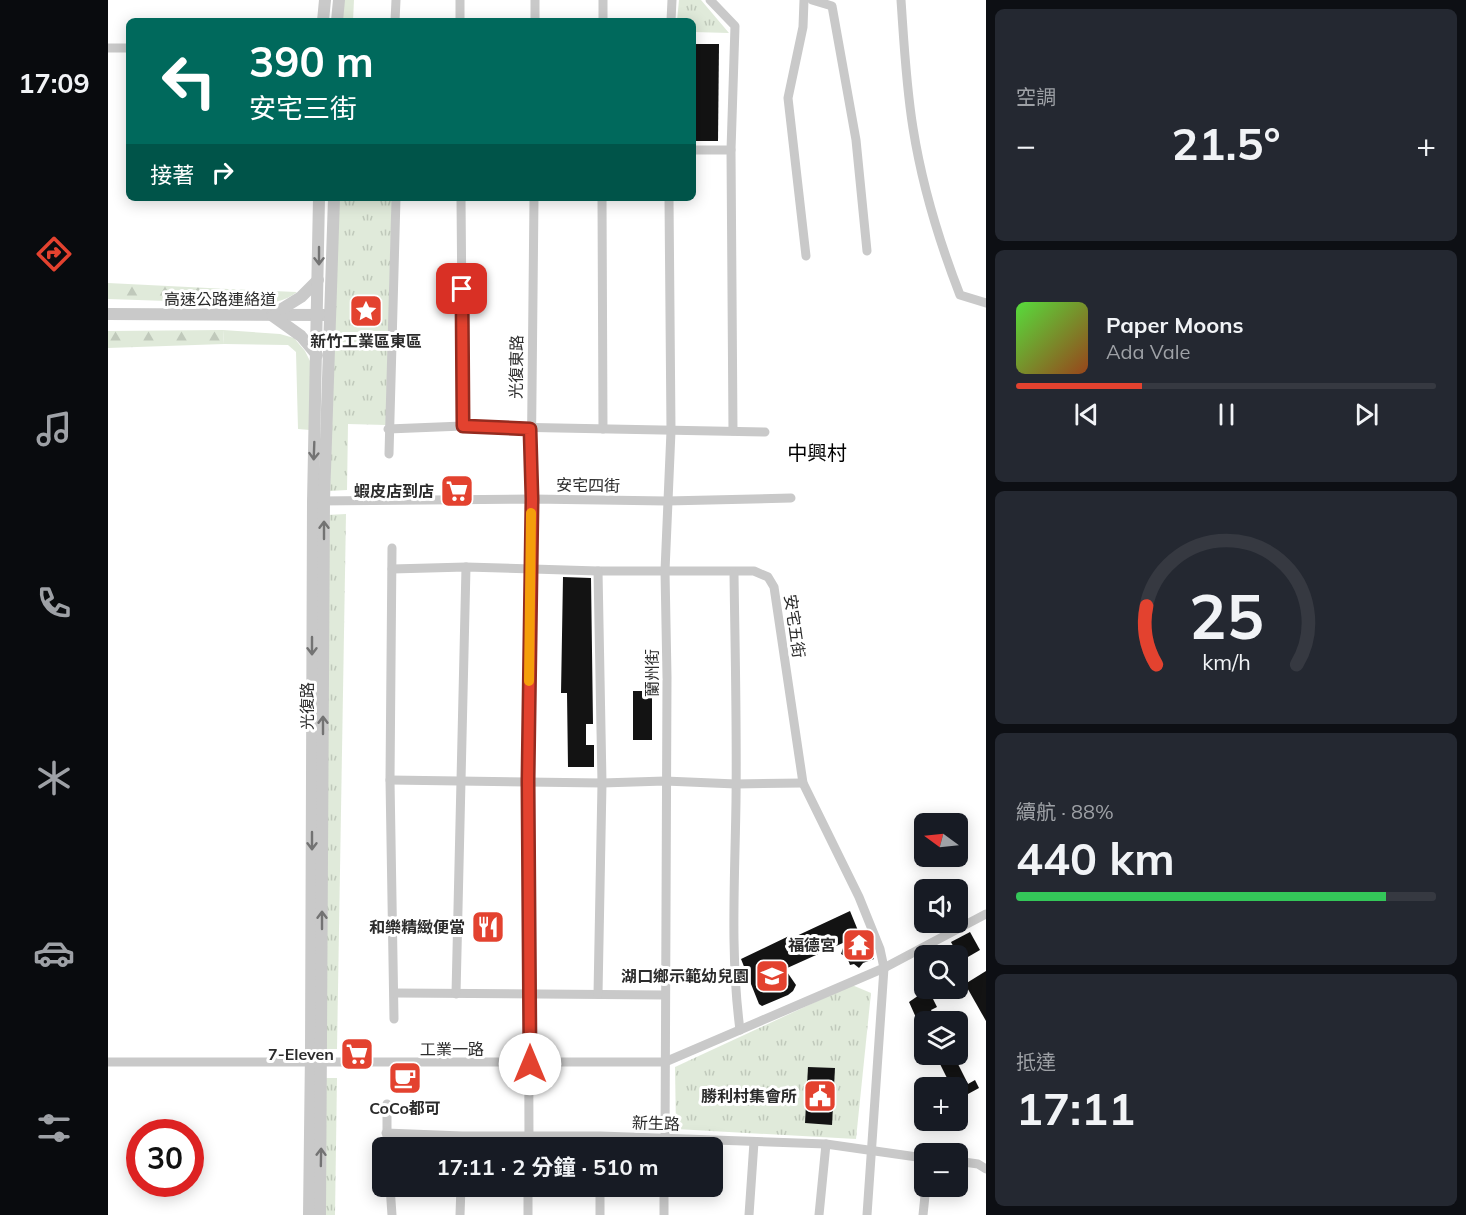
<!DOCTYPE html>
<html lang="zh-TW">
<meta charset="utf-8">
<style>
:root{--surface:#171b24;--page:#242831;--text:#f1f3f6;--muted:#9ea1a6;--line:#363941;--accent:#e3422f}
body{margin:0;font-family:Mulish,"Noto Sans TC",sans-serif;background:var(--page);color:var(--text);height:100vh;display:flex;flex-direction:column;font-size:22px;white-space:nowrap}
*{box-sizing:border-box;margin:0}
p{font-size:20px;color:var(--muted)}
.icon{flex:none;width:33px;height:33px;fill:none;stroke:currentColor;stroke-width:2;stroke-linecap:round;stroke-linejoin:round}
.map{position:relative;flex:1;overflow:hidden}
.sheet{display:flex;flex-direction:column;gap:9px;padding:9px;background:#0d0f14;width:480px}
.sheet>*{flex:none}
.hud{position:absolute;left:18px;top:18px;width:570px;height:183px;border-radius:9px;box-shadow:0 3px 15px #0003;background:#00695c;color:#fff;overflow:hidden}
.needle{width:39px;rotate:285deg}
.buttons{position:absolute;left:806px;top:813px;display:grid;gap:12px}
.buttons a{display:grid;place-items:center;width:54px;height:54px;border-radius:9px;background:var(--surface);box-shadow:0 3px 15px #0003;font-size:30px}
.speed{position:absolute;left:18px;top:1119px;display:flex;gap:12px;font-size:30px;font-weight:700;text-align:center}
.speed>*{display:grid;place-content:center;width:78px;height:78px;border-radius:50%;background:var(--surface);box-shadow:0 3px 15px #0003;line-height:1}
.speed .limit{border:9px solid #d22;background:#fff;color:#111}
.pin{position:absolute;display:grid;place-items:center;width:51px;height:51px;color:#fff;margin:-26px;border-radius:12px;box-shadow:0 3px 9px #0006}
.me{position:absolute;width:66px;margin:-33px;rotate:0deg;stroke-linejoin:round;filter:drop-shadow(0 0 4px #0008)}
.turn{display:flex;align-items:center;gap:21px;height:126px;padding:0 24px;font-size:27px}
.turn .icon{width:78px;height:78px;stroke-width:2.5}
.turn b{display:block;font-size:42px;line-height:51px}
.then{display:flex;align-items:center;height:57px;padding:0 24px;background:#0003;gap:12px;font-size:22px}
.big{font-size:45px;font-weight:700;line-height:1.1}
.sheet .card{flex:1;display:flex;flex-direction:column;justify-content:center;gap:9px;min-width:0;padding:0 21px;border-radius:9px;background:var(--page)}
.sheet .dial{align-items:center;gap:0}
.dial svg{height:156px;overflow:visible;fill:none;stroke:var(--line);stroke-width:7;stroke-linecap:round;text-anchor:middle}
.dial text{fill:var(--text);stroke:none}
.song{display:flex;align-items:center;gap:18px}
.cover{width:72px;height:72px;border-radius:9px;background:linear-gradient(135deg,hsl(110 70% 55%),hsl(20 70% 35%))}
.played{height:6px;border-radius:3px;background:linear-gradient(90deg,var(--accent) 30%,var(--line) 30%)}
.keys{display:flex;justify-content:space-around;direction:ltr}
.heat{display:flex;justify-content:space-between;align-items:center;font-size:33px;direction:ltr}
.charge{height:9px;border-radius:4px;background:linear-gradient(90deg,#34c759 88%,var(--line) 0)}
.trip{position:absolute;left:264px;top:1137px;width:351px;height:60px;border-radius:9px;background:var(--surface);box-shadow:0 3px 15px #0003;font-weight:700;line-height:60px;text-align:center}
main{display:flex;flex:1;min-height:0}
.tabs{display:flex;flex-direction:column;width:108px;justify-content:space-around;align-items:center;background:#090b0e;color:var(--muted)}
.tabs .icon{width:42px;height:42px}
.tabs .current{color:var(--accent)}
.tabs b{font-size:27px;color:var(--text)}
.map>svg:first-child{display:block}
</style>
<main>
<nav class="tabs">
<b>17:09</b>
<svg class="icon current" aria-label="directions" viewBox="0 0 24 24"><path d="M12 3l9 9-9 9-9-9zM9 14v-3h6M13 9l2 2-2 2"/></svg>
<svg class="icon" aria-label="music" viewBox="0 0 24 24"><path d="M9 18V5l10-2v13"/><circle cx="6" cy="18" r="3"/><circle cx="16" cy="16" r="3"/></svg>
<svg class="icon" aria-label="phone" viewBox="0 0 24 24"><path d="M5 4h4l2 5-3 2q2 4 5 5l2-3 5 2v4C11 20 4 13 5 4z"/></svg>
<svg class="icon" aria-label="climate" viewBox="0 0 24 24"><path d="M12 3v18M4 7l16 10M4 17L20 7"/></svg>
<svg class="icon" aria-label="car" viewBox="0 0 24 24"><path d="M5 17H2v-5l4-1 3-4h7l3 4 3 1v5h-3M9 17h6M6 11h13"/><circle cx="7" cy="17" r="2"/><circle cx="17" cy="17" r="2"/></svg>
<svg class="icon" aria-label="filters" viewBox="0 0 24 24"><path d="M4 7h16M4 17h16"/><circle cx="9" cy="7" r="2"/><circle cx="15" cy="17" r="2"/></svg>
</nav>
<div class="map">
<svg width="878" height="1215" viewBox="0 0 878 1215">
<defs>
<pattern id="forest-firs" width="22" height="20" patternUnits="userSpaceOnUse" patternTransform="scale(1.5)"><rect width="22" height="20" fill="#e0eada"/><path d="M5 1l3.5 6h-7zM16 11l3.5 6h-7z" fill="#c0c9bb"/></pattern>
<pattern id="park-tufts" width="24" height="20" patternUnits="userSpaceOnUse" patternTransform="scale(1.5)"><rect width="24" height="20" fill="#e0eada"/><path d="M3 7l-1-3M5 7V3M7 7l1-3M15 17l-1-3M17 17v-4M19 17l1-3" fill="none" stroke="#c0c9bb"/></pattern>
</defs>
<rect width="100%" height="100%" fill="#fff"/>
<g fill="#e0eada">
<path d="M 120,289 L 189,292 C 169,308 143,303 119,303 Z"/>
<path d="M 115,330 L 172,334 L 186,338 L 197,351 L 203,363 L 202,430 L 190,429 L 188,352 L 180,345 L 116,344 Z"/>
</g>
<g fill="url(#forest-firs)">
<path d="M 0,283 L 120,289 L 119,303 L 0,299 Z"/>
<path d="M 115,330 L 116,344 L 0,348 L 0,331 Z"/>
</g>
<g fill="url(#park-tufts)">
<path d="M 234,0 L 246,0 L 245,21 L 232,21 Z"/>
<path d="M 571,0 L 593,0 L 621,33 L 585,32 L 585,21 L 569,21 Z"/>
<path d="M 228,198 L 284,198 L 278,425 L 240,424 L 239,490 L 222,491 Z"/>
<path d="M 238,514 L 229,1049 L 216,1049 L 219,515 Z"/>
<path d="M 744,985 L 763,993 L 748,1139 L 568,1129 L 567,1067 Z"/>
<path d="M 216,1078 L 229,1078 L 227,1215 L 214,1215 Z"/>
</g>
<g fill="#131313">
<path d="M 585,44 L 611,44 L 610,141 L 585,141 Z"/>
<path d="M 455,577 L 483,578 L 485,724 L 478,724 L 478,745 L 486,745 L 486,767 L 460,767 L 459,693 L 453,693 Z"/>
<rect x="525" y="691" width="19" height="49"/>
<path d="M 742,911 L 751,933 L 758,933 L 766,951 L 766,959 L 755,963 L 751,968 L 746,964 L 742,965 L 739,957 L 733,954 L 737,942 L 677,969 L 688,985 L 685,991 L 680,995 L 654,1006 L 651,1004 L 633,959 L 681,936 L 682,939 Z"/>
<path d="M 862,932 L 872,950 L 853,961 L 843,942 Z"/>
<path d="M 878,971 L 878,1021 L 857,984 Z"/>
<path d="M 820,989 L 829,1007 L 823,1010 L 829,1022 L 810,1022 L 801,1002 Z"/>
<path d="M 827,1054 L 845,1054 L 860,1084 L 867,1080 L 871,1088 L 849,1100 L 849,1088 L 844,1088 Z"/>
<path d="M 700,1067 L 727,1068 L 724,1125 L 697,1123 Z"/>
</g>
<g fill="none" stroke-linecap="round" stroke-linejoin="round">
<g stroke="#c9c9c9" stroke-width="9">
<path d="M 352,0 L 352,21"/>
<path d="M 602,0 L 627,26 L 623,150 L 625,431"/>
<path d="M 696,0 L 695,27 L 680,98 L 698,256"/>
<path d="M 704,0 L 724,6 L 748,140 L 759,251"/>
<path d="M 793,0 C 796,43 798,85 805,128 C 814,185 831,241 852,295 L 878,303"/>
<path d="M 287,21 L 288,0"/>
<path d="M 427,21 L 427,0"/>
<path d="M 495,21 L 495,0"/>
<path d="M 563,21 L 564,0"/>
<path d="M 0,48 L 21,48"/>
<path d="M 585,150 L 623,150"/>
<path d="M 353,198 L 355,426"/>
<path d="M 494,198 L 495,429"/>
<path d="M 280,429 L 355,426 L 657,432"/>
<path d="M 281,454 L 288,198"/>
<path d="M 210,501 L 424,499 L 559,501 L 683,498"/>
<path d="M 284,548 L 282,780 L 286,1019"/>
<path d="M 284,569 L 358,567 L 490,571 L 646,571 L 660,577 L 666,587 L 695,783 L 751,897 L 772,949 L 776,968 L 759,1215"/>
<path d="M 626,573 C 627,649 629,725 628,801 C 627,877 622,954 632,1030"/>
<path d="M 282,780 L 494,783 L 557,781 L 628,784 L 695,783"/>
<path d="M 287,993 L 557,995"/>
<path d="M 348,994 L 358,567"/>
<path d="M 490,994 L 494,783 L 490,571"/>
<path d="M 0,1062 L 557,1062 L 776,968 L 878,914"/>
<path d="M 279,1104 L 279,1148"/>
<path d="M 278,1133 L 354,1136 L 492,1136 L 718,1144 L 816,1158"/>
<path d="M 421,1148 L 420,781 L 426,198"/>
<path d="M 557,1148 L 559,677 L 557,571 L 563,431 L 561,198"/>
<path d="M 849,1161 L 870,1164 L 878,1169"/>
<path d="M 282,1186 L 284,1215"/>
<path d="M 352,1215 L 353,1186"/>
<path d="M 420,1215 L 420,1186"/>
<path d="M 492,1215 L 492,1186"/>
<path d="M 556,1215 L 556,1186"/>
<path d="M 641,1215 L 646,1142"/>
<path d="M 711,1215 L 718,1144"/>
<path d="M 815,1215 L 818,1186"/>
</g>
<g stroke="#c9c9c9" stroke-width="12">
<path d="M 215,21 L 217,0"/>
<path d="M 229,21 L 231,0"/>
<path d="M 0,314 L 216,315"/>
<path d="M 164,315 L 193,297 L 210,280"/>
<path d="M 165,316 L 193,336 L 209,355"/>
<path d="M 201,1215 L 203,1052 L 205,502 L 211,198"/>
<path d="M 212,1215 L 216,500 L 226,198"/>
</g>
</g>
<defs><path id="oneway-shaft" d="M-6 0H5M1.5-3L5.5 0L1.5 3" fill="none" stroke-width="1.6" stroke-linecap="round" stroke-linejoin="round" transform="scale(1.5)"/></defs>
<g stroke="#737373">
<use href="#oneway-shaft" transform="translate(211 256) rotate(90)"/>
<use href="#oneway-shaft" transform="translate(206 451) rotate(92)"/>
<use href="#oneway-shaft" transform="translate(216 530) rotate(-90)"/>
<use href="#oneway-shaft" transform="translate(204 646) rotate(90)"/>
<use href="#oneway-shaft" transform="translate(215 725) rotate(-90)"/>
<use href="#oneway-shaft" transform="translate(204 841) rotate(90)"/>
<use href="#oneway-shaft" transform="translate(214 920) rotate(-90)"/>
<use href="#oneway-shaft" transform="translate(213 1157) rotate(-89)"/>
</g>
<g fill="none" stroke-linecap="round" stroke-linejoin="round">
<g stroke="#942b1f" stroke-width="15">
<path id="route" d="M 354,289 L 355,426 L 422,429 L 424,499 L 420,781 L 422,1064"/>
</g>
<use href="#route" stroke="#e3422f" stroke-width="10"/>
<path stroke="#f59e0b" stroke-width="10" d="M 421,681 L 423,513"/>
</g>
<defs>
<g id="sight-square" transform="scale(1.725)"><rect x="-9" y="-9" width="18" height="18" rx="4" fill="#e3422f" stroke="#fff"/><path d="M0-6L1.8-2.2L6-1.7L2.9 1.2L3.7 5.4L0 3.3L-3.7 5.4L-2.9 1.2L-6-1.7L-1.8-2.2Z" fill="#fff"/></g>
<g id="supermarket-square" transform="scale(1.725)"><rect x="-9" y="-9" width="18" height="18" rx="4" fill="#e3422f" stroke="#fff"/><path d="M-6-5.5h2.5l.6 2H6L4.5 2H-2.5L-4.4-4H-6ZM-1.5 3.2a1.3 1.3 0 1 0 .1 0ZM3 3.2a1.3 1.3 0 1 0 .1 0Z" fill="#fff"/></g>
<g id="restaurant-square" transform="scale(1.725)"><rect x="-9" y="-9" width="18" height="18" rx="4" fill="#e3422f" stroke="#fff"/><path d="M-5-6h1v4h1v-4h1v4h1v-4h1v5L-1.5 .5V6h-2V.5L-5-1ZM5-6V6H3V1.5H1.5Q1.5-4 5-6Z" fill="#fff"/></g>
<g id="temple-square" transform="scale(1.725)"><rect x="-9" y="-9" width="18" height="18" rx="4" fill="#e3422f" stroke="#fff"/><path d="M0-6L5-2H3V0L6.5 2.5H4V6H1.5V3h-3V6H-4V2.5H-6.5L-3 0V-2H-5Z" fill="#fff"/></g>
<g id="school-square" transform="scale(1.725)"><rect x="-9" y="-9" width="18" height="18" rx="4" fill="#e3422f" stroke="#fff"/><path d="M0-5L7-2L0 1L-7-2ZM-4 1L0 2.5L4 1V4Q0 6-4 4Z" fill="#fff"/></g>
<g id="cafe-square" transform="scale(1.725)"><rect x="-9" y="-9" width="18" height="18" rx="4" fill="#e3422f" stroke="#fff"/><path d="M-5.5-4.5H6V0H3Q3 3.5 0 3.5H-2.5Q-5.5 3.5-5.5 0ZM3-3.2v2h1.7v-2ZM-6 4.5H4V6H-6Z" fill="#fff"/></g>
<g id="civic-square" transform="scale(1.725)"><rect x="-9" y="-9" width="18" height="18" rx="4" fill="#e3422f" stroke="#fff"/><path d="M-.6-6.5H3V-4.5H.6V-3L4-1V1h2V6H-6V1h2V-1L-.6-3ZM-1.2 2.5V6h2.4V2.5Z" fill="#fff"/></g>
</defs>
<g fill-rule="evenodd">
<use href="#sight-square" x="258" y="311"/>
<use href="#supermarket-square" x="349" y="491"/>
<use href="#restaurant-square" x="380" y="927"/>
<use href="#temple-square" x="751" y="945"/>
<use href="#school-square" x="664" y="976"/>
<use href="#supermarket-square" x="249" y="1054"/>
<use href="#cafe-square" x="297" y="1078"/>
<use href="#civic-square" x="712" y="1096"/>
</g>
<g text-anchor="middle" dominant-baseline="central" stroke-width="6" stroke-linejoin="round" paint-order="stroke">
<g font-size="16" fill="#2c2c2c" stroke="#fff">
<text x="112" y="299">高速公路連絡道</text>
<text transform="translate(408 367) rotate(-89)">光復東路</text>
<text transform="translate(480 485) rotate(1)">安宅四街</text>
<text transform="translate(687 626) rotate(82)">安宅五街</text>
<text transform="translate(544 673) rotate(-90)">蘭州街</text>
<text transform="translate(199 706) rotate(-90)">光復路</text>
<text x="344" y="1049">工業一路</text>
<text transform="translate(548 1123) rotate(2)">新生路</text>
</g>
<g font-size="16" font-weight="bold" fill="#2c2c2c" stroke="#fff" text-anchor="end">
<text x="258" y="341" text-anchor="middle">新竹工業區東區</text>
<text x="326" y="491">蝦皮店到店</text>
<text x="357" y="927">和樂精緻便當</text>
<text x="728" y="945">福德宮</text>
<text x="641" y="976">湖口鄉示範幼兒園</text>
<text x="226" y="1054">7-Eleven</text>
<text x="689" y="1096">勝利村集會所</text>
<text x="297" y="1108" text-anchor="middle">CoCo都可</text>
</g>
<g font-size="20" fill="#000" stroke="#fff">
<text x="709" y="452">中興村</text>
</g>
</g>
</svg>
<div class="buttons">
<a><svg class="needle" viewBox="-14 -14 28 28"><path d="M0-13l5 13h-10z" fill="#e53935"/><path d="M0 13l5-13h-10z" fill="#9ea1a6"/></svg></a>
<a><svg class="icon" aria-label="sound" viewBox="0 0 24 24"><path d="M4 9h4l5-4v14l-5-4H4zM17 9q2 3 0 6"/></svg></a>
<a><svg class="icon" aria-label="search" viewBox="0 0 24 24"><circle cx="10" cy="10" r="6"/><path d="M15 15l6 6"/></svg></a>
<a><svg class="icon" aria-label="layers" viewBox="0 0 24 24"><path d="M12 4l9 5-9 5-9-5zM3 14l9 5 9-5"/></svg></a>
<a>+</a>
<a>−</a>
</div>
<div class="speed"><div class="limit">30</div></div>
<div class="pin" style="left:354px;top:289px;background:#d93025"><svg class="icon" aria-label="arrive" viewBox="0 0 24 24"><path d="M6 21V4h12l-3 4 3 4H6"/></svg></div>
<svg class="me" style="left:422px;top:1064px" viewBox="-20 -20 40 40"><circle r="19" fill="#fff"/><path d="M0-13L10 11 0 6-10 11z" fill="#e3422f"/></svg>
<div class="trip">17:11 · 2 分鐘 · 510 m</div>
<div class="hud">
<div class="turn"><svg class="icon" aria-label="left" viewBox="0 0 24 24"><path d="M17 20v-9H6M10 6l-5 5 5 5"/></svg><div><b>390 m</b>安宅三街</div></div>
<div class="then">接著<svg class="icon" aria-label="right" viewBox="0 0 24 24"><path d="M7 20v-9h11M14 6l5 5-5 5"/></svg></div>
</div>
</div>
<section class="sheet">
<div class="card"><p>空調</p>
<div class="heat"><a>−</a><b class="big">21.5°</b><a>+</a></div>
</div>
<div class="card">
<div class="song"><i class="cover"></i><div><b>Paper Moons</b><p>Ada Vale</p></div></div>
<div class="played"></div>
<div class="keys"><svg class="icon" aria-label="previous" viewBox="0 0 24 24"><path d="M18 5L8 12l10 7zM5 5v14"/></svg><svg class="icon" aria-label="pause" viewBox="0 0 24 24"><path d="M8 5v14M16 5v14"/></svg><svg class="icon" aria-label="next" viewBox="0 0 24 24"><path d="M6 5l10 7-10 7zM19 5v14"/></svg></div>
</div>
<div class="card dial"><svg viewBox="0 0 100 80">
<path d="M14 69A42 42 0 1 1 86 69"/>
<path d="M14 69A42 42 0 0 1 9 39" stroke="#e3422f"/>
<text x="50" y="56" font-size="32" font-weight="700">25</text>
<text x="50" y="72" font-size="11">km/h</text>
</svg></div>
<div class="card"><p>續航 · 88%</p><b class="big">440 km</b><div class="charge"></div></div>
<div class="card"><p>抵達</p><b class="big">17:11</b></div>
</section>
</main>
